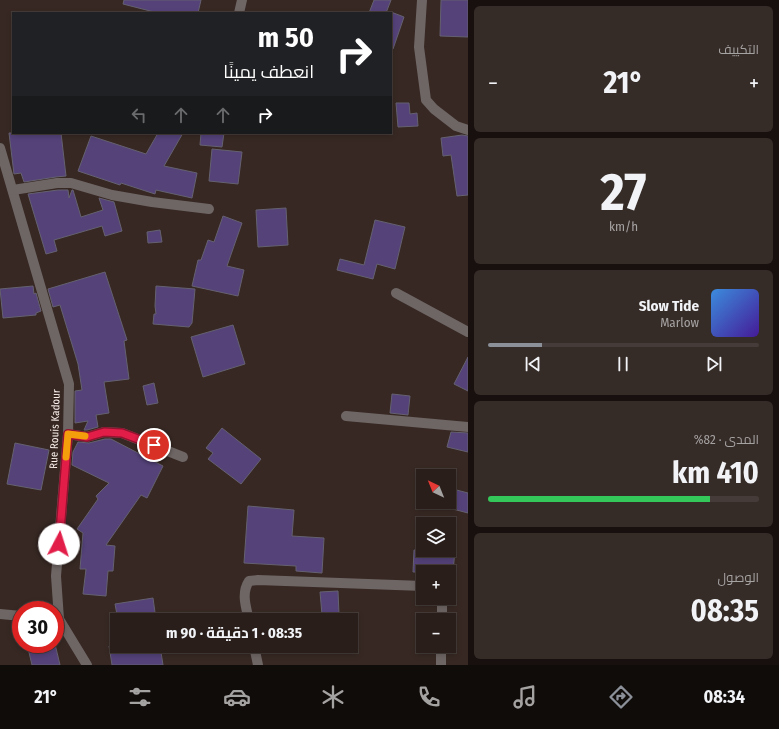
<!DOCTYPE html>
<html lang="ar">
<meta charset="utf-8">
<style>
:root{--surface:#291e1a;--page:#352b27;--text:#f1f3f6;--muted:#a5a2a2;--line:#453c39;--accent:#8c9099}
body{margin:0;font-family:"Fira Sans Condensed",Cairo,sans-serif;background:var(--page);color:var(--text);direction:rtl;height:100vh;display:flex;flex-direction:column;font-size:15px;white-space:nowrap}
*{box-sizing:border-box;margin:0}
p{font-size:13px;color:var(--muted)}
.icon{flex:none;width:22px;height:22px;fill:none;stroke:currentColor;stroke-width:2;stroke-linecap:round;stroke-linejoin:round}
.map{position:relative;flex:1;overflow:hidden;direction:ltr}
.details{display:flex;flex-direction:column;gap:6px;padding:6px;background:#17100e;width:311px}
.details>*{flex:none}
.banner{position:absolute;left:12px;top:12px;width:380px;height:122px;border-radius:0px;box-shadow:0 2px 6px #0003,0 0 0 1px var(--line);direction:rtl;background:#202124;color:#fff;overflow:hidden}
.needle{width:26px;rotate:317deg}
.controls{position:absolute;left:416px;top:469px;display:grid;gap:8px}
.controls a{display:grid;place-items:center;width:40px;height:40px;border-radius:0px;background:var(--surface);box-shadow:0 2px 6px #0003,0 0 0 1px var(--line);font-size:20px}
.speed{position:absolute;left:12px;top:601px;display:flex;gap:8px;font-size:20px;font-weight:700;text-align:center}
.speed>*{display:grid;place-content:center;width:52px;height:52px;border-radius:50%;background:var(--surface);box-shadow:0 2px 6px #0003,0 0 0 1px var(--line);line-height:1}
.speed .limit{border:6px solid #d22;background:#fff;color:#111}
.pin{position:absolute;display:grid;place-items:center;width:34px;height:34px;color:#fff;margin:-17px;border:2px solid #fff;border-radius:50%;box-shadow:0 1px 4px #0007}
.me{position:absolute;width:44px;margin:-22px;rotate:5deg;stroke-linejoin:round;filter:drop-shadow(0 0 3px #0008)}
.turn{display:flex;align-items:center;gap:14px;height:84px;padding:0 12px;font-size:18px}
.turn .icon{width:52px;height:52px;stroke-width:2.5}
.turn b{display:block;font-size:28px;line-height:34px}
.lanes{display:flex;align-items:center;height:38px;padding:0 12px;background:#0003;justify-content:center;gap:20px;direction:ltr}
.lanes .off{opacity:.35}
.big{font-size:30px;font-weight:700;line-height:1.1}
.details .tile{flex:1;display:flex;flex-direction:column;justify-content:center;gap:6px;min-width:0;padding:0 14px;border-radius:6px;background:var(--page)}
.details .dial{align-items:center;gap:0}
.dial b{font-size:52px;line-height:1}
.song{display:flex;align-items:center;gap:12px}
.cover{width:48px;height:48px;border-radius:6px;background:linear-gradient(135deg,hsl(210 70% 55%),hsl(260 70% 35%))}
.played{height:4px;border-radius:2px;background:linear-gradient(90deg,var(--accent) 20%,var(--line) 20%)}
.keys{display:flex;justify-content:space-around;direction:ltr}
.heat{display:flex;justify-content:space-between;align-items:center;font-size:22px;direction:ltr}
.charge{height:6px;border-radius:3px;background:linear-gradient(90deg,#34c759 82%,var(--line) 0)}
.trip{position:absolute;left:110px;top:613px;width:248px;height:40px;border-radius:0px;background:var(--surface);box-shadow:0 2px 6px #0003,0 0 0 1px var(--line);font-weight:700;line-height:40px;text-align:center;direction:rtl}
.dock{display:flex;height:64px;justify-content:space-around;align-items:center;background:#100c0a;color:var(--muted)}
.dock .icon{width:28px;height:28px}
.dock .selected{color:var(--accent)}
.dock b{font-size:18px;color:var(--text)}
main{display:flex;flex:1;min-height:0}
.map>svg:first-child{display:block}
</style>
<main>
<section class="details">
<div class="tile"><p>التكييف</p>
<div class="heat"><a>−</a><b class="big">21°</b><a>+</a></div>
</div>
<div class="tile dial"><b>27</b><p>km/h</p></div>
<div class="tile">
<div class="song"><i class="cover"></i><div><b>Slow Tide</b><p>Marlow</p></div></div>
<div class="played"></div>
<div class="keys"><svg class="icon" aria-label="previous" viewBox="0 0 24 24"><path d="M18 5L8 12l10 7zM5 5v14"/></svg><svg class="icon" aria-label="pause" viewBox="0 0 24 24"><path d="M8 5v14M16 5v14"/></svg><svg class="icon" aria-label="next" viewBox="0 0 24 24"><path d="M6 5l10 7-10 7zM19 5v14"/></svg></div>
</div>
<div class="tile"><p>المدى · 82%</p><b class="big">410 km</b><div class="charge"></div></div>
<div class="tile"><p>الوصول</p><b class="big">08:35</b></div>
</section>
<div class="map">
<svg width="468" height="665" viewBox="0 0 468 665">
<rect width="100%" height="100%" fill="#372823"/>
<g fill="#544279" stroke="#656170">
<path d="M 124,0 L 201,0 L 198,13 L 158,13 L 123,4 Z"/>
<path d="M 374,0 L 391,0 L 386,13 L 369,13 Z"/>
<path d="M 441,0 L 468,0 L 468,37 L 440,36 Z"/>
<path d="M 391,12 L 404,17 L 393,49 L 391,49 Z"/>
<path d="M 396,103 L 409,103 L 410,114 L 417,113 L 418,126 L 398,127 Z"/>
<path d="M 9,133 L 61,133 L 66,176 L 56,177 L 24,182 L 21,173 L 14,174 Z"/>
<path d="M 158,133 L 183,133 L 164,166 L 197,173 L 192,198 L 156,190 L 155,194 L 121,183 L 120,185 L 78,171 L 91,136 L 146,154 Z"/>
<path d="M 201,133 L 224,133 L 222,147 L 200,145 Z"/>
<path d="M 462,135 L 468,136 L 468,195 L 457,196 L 451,155 L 443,156 L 441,138 Z"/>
<path d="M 212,149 L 242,152 L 238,184 L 209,181 Z"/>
<path d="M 58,190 L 68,190 L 69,198 L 72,190 L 73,190 L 81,217 L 103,210 L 99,198 L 114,202 L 122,231 L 105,236 L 102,226 L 54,240 L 57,251 L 46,254 L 28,194 Z"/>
<path d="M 286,208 L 288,245 L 258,247 L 256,210 Z"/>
<path d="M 223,216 L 242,223 L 227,266 L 244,270 L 238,296 L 192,286 L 198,260 L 201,260 L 208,240 L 214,242 Z"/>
<path d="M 375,220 L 405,227 L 395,269 L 377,264 L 373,279 L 337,270 L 340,259 L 364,265 Z"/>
<path d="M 160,230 L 162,242 L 148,243 L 147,232 Z"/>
<path d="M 105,272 L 127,340 L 124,341 L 129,379 L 104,382 L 109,413 L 96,415 L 98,427 L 87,430 L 84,430 L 88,421 L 75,423 L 75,391 L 82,390 L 78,364 L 60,305 L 53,307 L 48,289 Z"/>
<path d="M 33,286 L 34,294 L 36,293 L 41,311 L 36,313 L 36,315 L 3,318 L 0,289 Z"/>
<path d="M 156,286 L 195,289 L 192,323 L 189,327 L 153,324 L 154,314 L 156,314 L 155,306 Z"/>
<path d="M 233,325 L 245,364 L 203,377 L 191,337 Z"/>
<path d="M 468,357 L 468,391 L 454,384 Z"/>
<path d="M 154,383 L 158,403 L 147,405 L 143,386 Z"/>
<path d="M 392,394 L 410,396 L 408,415 L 390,413 Z"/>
<path d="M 222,428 L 261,459 L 241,484 L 208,459 L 213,453 L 206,448 Z"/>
<path d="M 451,432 L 468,433 L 468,452 L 447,447 Z"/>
<path d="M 105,439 L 111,439 L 163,466 L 147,498 L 141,495 L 106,545 L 115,546 L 113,571 L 108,571 L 106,596 L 83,594 L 86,569 L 80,569 L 83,533 L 77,529 L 98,499 L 96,496 L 109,483 L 72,465 L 73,452 L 78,442 L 89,443 Z"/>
<path d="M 15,443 L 49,450 L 41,490 L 7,484 Z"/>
<path d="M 449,488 L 468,493 L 468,513 L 449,508 Z"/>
<path d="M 248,506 L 294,510 L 292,536 L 324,538 L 322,573 L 296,571 L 296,566 L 244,563 Z"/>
<path d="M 414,550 L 455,550 L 453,572 L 413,572 Z"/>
<path d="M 338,591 L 339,614 L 322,615 L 320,592 Z"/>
<path d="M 153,598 L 156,620 L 118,620 L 115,604 Z"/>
<path d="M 27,644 L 55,644 L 60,665 L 32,665 Z"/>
<path d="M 109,646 L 160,646 L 163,665 L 112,665 Z"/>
</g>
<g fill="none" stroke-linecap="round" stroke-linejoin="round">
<g stroke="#6e6664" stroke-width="10">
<path d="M 422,0 L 419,47 L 426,100 L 434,109 L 456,126 L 468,130"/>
<path d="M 239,13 L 242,0"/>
<path d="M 0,148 L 69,384 L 68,434 L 56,576 L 59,619 L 87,665"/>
<path d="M 13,190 L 57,183 L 71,183 L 112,195 L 152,202 L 209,209"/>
<path d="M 396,293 L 468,332"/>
<path d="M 346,416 L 468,427"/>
<path d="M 68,434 L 87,437 L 104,432 L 122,433 L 183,457"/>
<path d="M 0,614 L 21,616"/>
<path d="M 249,620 C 246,607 241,593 249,581 L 258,580 L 423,586"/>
<path d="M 442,620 L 442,598"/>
<path d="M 254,646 L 258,665"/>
<path d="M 441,665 L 441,646"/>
</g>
</g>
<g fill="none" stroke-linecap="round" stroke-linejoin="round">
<g stroke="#92132f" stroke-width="10">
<path id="route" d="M 59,544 L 68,434 L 87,437 L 104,432 L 122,433 L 154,445"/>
</g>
<use href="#route" stroke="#e11d48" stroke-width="7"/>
<path stroke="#f59e0b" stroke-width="7" d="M 66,457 L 68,434 L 85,436"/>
</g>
<g text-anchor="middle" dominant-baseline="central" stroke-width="4" stroke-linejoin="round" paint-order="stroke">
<g font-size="11" fill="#faf0ec" stroke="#372823">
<text transform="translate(55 429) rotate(-88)">Rue Rouis Kadour</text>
</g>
</g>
</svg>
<div class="controls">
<a><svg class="needle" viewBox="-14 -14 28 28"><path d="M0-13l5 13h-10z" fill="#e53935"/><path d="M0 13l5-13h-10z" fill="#a5a2a2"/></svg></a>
<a><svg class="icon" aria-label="layers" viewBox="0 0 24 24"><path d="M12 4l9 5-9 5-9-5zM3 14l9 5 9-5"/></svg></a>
<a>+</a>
<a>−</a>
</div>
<div class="speed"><div class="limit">30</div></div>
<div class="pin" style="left:154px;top:445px;background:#d93025"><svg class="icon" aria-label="arrive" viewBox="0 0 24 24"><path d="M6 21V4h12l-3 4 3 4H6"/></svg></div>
<svg class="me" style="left:59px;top:544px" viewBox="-20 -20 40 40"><circle r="19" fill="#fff"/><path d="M0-13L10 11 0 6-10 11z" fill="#e11d48"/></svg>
<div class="trip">08:35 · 1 دقيقة · 90 m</div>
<div class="banner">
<div class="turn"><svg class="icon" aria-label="right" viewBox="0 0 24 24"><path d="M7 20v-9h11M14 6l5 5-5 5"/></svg><div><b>50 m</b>انعطف يمينًا</div></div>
<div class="lanes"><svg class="icon off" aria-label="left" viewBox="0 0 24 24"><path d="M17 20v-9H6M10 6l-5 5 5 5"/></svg><svg class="icon off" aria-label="ahead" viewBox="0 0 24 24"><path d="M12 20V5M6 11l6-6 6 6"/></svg><svg class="icon off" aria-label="ahead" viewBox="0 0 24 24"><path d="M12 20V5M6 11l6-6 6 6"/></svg><svg class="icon" aria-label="right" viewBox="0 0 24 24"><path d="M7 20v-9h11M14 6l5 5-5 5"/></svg></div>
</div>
</div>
</main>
<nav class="dock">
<b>08:34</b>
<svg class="icon selected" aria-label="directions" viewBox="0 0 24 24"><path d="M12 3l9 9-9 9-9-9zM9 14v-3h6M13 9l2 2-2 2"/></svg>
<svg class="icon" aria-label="music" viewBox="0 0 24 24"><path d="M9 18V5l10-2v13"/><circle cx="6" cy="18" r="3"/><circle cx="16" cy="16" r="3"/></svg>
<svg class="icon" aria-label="phone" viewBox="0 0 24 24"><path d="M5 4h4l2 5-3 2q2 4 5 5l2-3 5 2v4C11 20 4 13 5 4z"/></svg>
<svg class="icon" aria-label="climate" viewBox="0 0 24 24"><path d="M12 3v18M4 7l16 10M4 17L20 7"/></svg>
<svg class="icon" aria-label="car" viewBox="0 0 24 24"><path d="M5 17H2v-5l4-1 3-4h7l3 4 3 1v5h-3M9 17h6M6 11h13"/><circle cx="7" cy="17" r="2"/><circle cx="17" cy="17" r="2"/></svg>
<svg class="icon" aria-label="filters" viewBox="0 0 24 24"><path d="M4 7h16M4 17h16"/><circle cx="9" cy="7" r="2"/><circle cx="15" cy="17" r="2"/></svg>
<b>21°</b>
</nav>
